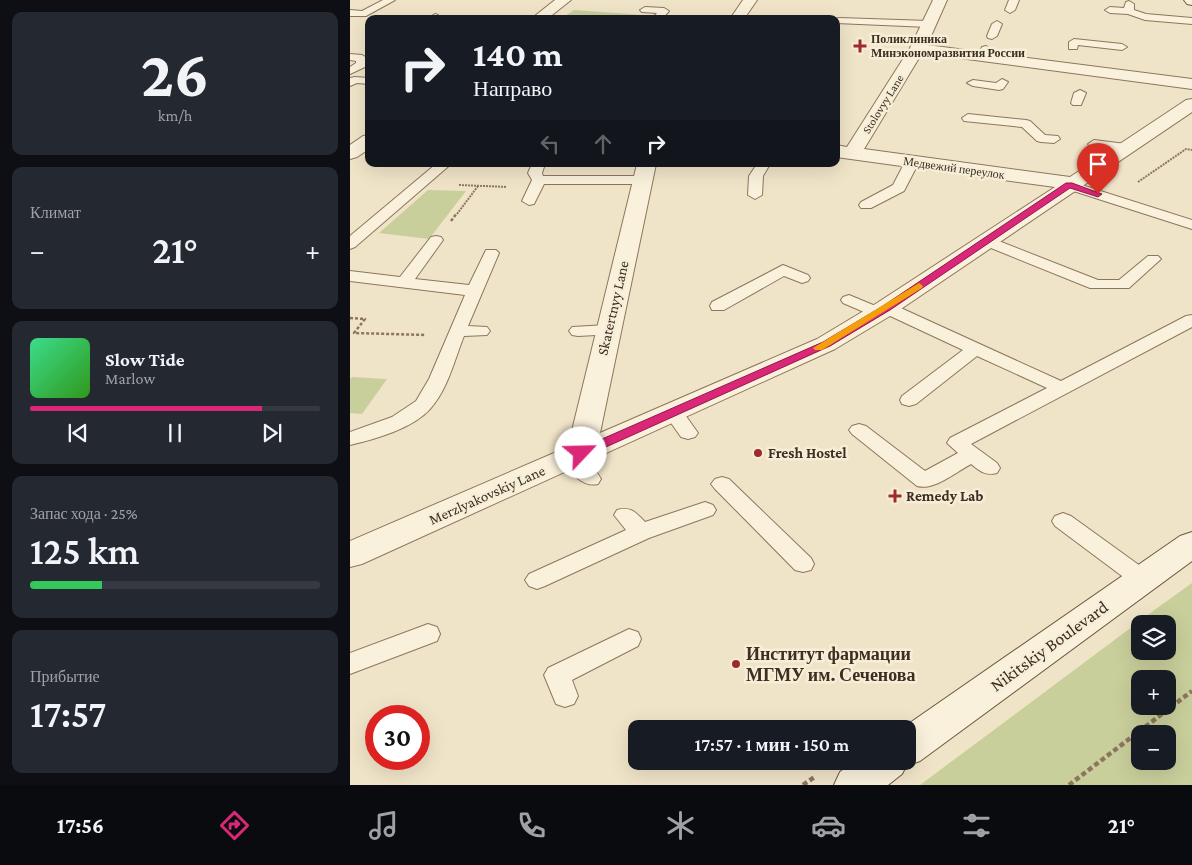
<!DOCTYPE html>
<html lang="ru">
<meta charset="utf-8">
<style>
:root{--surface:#171b24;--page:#242831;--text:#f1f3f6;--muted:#9ea1a6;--line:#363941;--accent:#db2777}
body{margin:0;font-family:"Crimson Pro",serif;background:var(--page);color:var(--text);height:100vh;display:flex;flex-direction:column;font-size:19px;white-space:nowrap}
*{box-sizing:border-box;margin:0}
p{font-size:16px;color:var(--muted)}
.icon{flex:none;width:28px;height:28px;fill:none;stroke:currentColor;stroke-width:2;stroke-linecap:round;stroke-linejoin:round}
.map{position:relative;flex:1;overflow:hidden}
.side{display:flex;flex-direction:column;gap:12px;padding:12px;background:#0d0f14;width:350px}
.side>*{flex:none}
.guide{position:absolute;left:15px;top:15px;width:475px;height:152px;border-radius:10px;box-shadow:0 5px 20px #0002;background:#171b24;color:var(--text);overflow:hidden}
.controls{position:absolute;left:781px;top:615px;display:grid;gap:10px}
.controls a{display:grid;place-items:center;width:45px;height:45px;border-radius:10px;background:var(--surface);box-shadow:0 5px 20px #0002;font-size:25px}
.speed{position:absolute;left:15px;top:705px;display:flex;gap:10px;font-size:25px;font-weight:700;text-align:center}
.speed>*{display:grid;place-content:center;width:65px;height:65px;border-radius:50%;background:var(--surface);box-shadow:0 5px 20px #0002;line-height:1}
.speed .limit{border:8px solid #d22;background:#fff;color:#111}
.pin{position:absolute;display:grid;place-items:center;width:42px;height:42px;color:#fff;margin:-51px -21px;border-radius:50% 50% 50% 0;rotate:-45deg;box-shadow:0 0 5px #0007}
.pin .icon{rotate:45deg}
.me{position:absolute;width:55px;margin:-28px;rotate:66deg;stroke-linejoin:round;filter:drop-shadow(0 0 4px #0008)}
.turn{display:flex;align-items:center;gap:18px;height:105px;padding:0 25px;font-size:22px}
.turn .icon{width:65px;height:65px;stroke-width:2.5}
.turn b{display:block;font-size:35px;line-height:42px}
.lanes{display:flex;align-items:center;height:48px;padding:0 25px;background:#0003;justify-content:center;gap:25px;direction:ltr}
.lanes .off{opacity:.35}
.big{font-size:38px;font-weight:600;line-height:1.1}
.side .card{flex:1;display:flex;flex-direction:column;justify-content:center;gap:8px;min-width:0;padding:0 18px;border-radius:10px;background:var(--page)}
.side .dial{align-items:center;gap:0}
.dial b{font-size:65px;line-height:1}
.song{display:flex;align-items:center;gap:15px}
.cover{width:60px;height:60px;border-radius:8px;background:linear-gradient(135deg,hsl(150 70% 55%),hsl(110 70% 35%))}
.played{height:5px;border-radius:2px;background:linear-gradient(90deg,var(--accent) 80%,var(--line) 80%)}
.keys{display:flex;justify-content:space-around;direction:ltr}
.heat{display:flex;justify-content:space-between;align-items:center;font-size:28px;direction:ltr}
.charge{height:8px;border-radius:4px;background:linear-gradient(90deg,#34c759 25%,var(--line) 0)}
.trip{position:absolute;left:278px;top:720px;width:288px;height:50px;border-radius:10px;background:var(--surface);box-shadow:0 5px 20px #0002;font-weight:600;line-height:50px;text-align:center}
.menu{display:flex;height:80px;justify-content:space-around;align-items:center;background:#090b0e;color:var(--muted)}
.menu .icon{width:35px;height:35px}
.menu .selected{color:var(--accent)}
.menu b{font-size:22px;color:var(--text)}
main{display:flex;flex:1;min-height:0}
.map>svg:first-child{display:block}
</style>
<main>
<section class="side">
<div class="card dial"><b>26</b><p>km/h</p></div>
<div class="card"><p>Климат</p>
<div class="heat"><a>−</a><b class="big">21°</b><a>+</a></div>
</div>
<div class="card">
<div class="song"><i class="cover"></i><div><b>Slow Tide</b><p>Marlow</p></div></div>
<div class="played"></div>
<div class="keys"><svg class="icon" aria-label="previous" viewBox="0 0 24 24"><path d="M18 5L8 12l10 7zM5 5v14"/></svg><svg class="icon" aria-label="pause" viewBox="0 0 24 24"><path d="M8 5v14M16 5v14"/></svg><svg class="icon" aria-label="next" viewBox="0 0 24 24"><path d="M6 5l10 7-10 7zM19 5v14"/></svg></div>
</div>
<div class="card"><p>Запас хода · 25%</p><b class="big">125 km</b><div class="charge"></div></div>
<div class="card"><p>Прибытие</p><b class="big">17:57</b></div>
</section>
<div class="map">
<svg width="842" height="785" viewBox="0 0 842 785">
<rect width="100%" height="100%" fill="#f0e4c8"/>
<g fill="#c9cf9b" fill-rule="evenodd">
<path d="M 224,10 L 293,15 L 288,19 L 211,19 Z"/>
<path d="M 78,190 L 116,191 L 79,239 L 29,233 Z"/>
<path d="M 2,377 L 37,379 L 12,414 L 0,413 L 0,379 Z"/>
<path d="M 842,583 L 842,785 L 570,785 L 810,606 ZM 790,624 L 818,624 L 818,651 L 790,651 ZM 790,679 L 818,679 L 818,706 L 790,706 ZM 790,734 L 818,734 L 818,761 L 790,761 Z"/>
</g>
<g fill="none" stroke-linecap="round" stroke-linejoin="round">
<g stroke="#8d765c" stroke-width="2">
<g id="lane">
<path d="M 33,0 L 45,0 L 16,16 L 0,16 L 0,10 L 12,11 Z"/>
<path d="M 659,0 L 669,0 L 665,10 L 660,13 L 655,10 Z"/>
<path d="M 779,1 L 784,4 L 784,10 L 796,14 L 842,18 L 842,24 L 795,20 L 778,14 L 760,13 L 755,10 L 760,7 L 774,8 L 776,2 Z"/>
<path d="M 295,7 L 314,8 L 319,11 L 312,19 L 302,19 L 307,13 L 292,12 L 290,10 Z"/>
<path d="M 85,14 L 88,15 L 89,19 L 77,19 Z"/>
<path d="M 489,18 L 579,21 L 584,24 L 579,27 L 486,23 L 486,19 Z"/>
<path d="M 647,21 L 652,24 L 647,36 L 642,39 L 638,38 L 637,36 L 642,24 Z"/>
<path d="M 724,39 L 772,44 L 777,47 L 772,50 L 728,45 L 727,49 L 719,49 L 719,42 Z"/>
<path d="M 636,46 L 641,49 L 637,58 L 633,59 L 629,58 L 628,56 L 632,47 Z"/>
<path d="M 0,54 L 12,55 L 17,58 L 15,67 L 0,74 L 0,67 L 6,63 L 6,61 L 0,60 Z"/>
<path d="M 5,77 L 19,78 L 19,84 L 7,83 L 0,86 L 0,78 Z"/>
<path d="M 652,79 L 658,82 L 653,89 L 649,90 L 623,86 L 617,83 L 623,80 L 646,83 Z"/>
<path d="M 730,90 L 736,93 L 731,105 L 723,105 L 721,103 L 724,93 Z"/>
<path d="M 618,114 L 676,120 L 680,121 L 695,135 L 708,136 L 710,139 L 704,143 L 691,142 L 687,141 L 672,127 L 614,121 L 612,118 Z"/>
<path d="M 744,140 L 776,144 L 782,148 L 776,152 L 740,147 L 738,144 Z"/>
<path d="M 562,158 L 569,162 L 554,191 L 521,208 L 511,208 L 509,205 L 511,202 L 543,185 L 555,162 Z"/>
<path d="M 86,164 L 101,164 L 5,247 L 0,249 L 0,236 Z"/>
<path d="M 182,164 L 195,164 L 192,173 L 193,176 L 293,176 L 300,180 L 293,184 L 194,184 L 184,204 L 179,205 L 172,201 L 182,180 L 178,173 Z"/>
<path d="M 407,164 L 420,164 L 413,176 L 412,195 L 405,199 L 398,195 L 399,176 Z"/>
<path d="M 719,181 L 842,220 L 842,229 L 714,188 L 712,185 Z"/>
<path d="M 86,236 L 91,237 L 93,240 L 65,279 L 119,285 L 136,250 L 146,250 L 149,253 L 118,326 L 137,327 L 140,331 L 137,335 L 114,336 C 104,361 98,389 80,409 C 62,429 25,439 0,445 L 0,432 L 42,417 L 66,401 L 79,379 L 115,295 L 0,281 L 0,271 L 50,277 L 81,237 Z"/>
<path d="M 636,236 L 748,280 L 769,280 L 798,256 L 808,256 L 811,259 L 779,288 L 740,288 L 631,244 L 628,241 L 631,238 Z"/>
<path d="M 433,265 L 458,275 L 460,278 L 458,281 L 452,283 L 434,276 L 374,310 L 362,310 L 360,306 L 362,302 Z"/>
<path d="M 499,295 L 528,307 L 536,303 L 542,304 L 711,381 L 836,316 L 842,315 L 842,327 L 621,444 L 647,463 L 650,468 L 647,473 C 635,476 630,471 621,464 C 606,472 584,491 567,486 L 502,434 L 499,430 L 502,426 L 509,424 L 516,426 L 575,471 L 608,453 L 597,443 L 600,438 L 697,388 L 627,356 L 566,404 L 559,406 L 552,404 L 550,400 L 552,396 L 613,350 L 536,314 L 528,318 L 493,303 L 491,300 L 493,297 Z"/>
<path d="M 258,325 L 264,326 L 267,330 L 264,334 L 228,336 L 222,335 L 219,331 L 222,327 Z"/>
<path d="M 324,407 L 331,409 L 348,433 L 345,437 L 338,439 L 331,437 L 314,413 L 317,409 Z"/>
<path d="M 221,451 C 233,455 245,468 251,479 L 248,484 C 232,488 219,471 211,458 L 214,453 Z"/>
<path d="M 372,477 L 379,479 L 461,558 L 464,564 L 461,570 L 453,572 L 445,570 L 365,489 L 361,484 L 365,479 Z"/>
<path d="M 355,502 L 363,505 L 366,510 L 363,515 L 299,538 L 195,586 L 187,589 L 179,586 L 175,580 L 179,574 L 276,530 L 264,515 L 267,510 C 281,506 286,513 295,522 Z"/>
<path d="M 713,513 L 721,516 L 800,573 L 804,579 L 800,585 L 792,588 L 784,585 L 705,526 L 702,521 L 705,516 Z"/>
<path d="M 78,624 L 87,627 L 90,634 L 87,641 L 0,674 L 0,653 Z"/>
<path d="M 279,629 L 288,632 L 291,639 L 288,646 L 222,680 L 228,696 L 224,704 L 215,707 L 206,704 L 194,675 L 198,668 Z"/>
</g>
</g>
<g stroke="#8d765c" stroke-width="2">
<g id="street">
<path d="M 205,0 L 221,0 L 197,19 L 181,19 Z"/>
<path d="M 393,0 L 407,0 L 394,19 L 380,19 Z"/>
<path d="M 583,0 L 597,0 L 577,45 L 842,79 L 842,89 L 572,53 L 514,149 L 720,177 L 836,100 L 842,99 L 842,112 L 545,313 L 485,349 L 12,564 L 0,567 L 0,541 L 218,447 L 287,164 L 306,164 L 250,433 L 467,339 L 527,303 L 705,187 L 486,157 L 486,145 L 497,147 L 560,48 Z"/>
<path d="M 19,135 L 19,149 L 7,157 L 0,159 L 0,145 L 13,136 Z"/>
</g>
</g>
<g stroke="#6f573f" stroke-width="2">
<g id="secondary">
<path d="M 834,0 L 842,0 L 842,5 L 837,4 Z"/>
<path d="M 842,532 L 842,561 L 570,761 L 556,766 L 552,774 L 538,785 L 484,785 L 490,772 L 505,761 L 556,761 L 556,729 L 551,729 L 830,536 Z"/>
</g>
</g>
<g stroke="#8d765c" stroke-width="2" stroke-dasharray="2 1" stroke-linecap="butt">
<path d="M 788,182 L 836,149 L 842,150"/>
<path d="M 109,185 L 157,187"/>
<path d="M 107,214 L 128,186"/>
</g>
<g stroke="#8d765c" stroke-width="2.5" stroke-dasharray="3 2" stroke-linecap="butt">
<path d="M 101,221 L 107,213"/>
<path d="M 0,318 L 15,319 L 4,333 L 76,335"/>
</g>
<g stroke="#8d765c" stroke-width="4.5" stroke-dasharray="5 3" stroke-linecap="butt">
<path d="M 453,785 L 466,776"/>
<path d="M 719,785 L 842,691"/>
</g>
<use href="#lane" fill="#faf1dc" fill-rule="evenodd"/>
<use href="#street" fill="#faf1dc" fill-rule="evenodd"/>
<use href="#secondary" fill="#faf1dc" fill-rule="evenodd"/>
</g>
<path fill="#db2777" stroke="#8e194d" d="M 716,183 L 722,183 L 752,194 L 748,197 L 720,188 L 540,310 L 480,346 L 236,456 L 227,456 L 225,453 L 227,450 L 473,342 L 533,306 Z"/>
<path fill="#f59e0b" d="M 569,283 L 573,286 L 572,288 L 472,350 L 465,350 L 463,348 Z"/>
<g fill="#9e2a2b" stroke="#f7eed8" stroke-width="2">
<path d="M507.5 38.5h5v5h5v5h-5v5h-5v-5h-5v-5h5z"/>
<circle cx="408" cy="453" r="5"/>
<path d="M542.5 488.5h5v5h5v5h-5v5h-5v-5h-5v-5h5z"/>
<circle cx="386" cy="664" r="5"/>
</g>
<g text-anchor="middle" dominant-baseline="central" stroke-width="5" stroke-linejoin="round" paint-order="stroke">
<g font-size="12" font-weight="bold" fill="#3d2e20" stroke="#f7eed8" text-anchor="start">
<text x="521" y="39">Поликлиника<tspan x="521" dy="14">Минэкономразвития России</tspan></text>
</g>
<g font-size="12" fill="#3d2e20" stroke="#f7eed8">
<text transform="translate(533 104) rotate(-58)">Stolovyy Lane</text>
<text transform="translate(604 168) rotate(8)">Медвежий переулок</text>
</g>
<g font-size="15" fill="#3d2e20" stroke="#f7eed8">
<text transform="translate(263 308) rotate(-77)">Skatertnyy Lane</text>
<text transform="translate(137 495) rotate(-24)">Merzlyakovskiy Lane</text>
</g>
<g font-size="15" font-weight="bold" fill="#3d2e20" stroke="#f7eed8" text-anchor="start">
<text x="418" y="453">Fresh Hostel</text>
<text x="556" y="496">Remedy Lab</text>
</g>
<g font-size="18" fill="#3d2e20" stroke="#f7eed8">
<text transform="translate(699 646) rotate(-36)">Nikitskiy Boulevard</text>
</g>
<g font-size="18" font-weight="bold" fill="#3d2e20" stroke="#f7eed8" text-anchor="start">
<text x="396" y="654">Институт фармации<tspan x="396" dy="21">МГМУ им. Сеченова</tspan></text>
</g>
</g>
</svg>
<div class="controls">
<a><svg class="icon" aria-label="layers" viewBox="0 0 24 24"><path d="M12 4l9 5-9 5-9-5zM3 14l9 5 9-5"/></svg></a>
<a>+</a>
<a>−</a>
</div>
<div class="speed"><div class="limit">30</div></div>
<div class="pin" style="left:748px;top:194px;background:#d93025"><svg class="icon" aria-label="arrive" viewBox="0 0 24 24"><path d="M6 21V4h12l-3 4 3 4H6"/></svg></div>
<svg class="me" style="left:231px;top:453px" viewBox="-20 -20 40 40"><circle r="19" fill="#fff"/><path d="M0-13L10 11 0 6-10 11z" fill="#db2777"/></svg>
<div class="trip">17:57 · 1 мин · 150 m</div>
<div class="guide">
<div class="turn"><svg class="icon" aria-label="right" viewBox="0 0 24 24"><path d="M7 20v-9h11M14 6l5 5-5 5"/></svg><div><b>140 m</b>Направо</div></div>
<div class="lanes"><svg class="icon off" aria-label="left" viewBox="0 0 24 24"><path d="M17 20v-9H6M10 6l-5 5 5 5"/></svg><svg class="icon off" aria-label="ahead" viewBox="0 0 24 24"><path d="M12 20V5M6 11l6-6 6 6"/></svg><svg class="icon" aria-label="right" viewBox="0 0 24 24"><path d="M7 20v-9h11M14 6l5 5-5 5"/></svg></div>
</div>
</div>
</main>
<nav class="menu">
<b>17:56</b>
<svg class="icon selected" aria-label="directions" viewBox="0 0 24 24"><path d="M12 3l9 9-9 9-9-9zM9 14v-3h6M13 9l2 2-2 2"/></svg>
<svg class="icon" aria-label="music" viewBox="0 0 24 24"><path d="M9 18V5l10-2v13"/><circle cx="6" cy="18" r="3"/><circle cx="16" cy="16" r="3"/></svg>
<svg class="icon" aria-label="phone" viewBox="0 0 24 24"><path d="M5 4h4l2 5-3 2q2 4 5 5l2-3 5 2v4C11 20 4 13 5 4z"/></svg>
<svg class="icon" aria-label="climate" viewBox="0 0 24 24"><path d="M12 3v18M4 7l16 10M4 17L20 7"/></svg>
<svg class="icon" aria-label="car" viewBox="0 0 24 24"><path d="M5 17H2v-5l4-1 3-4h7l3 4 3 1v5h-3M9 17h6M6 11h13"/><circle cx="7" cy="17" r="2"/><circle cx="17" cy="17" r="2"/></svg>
<svg class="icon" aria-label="filters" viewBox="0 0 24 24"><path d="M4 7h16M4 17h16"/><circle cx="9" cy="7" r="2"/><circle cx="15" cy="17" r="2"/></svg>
<b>21°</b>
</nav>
